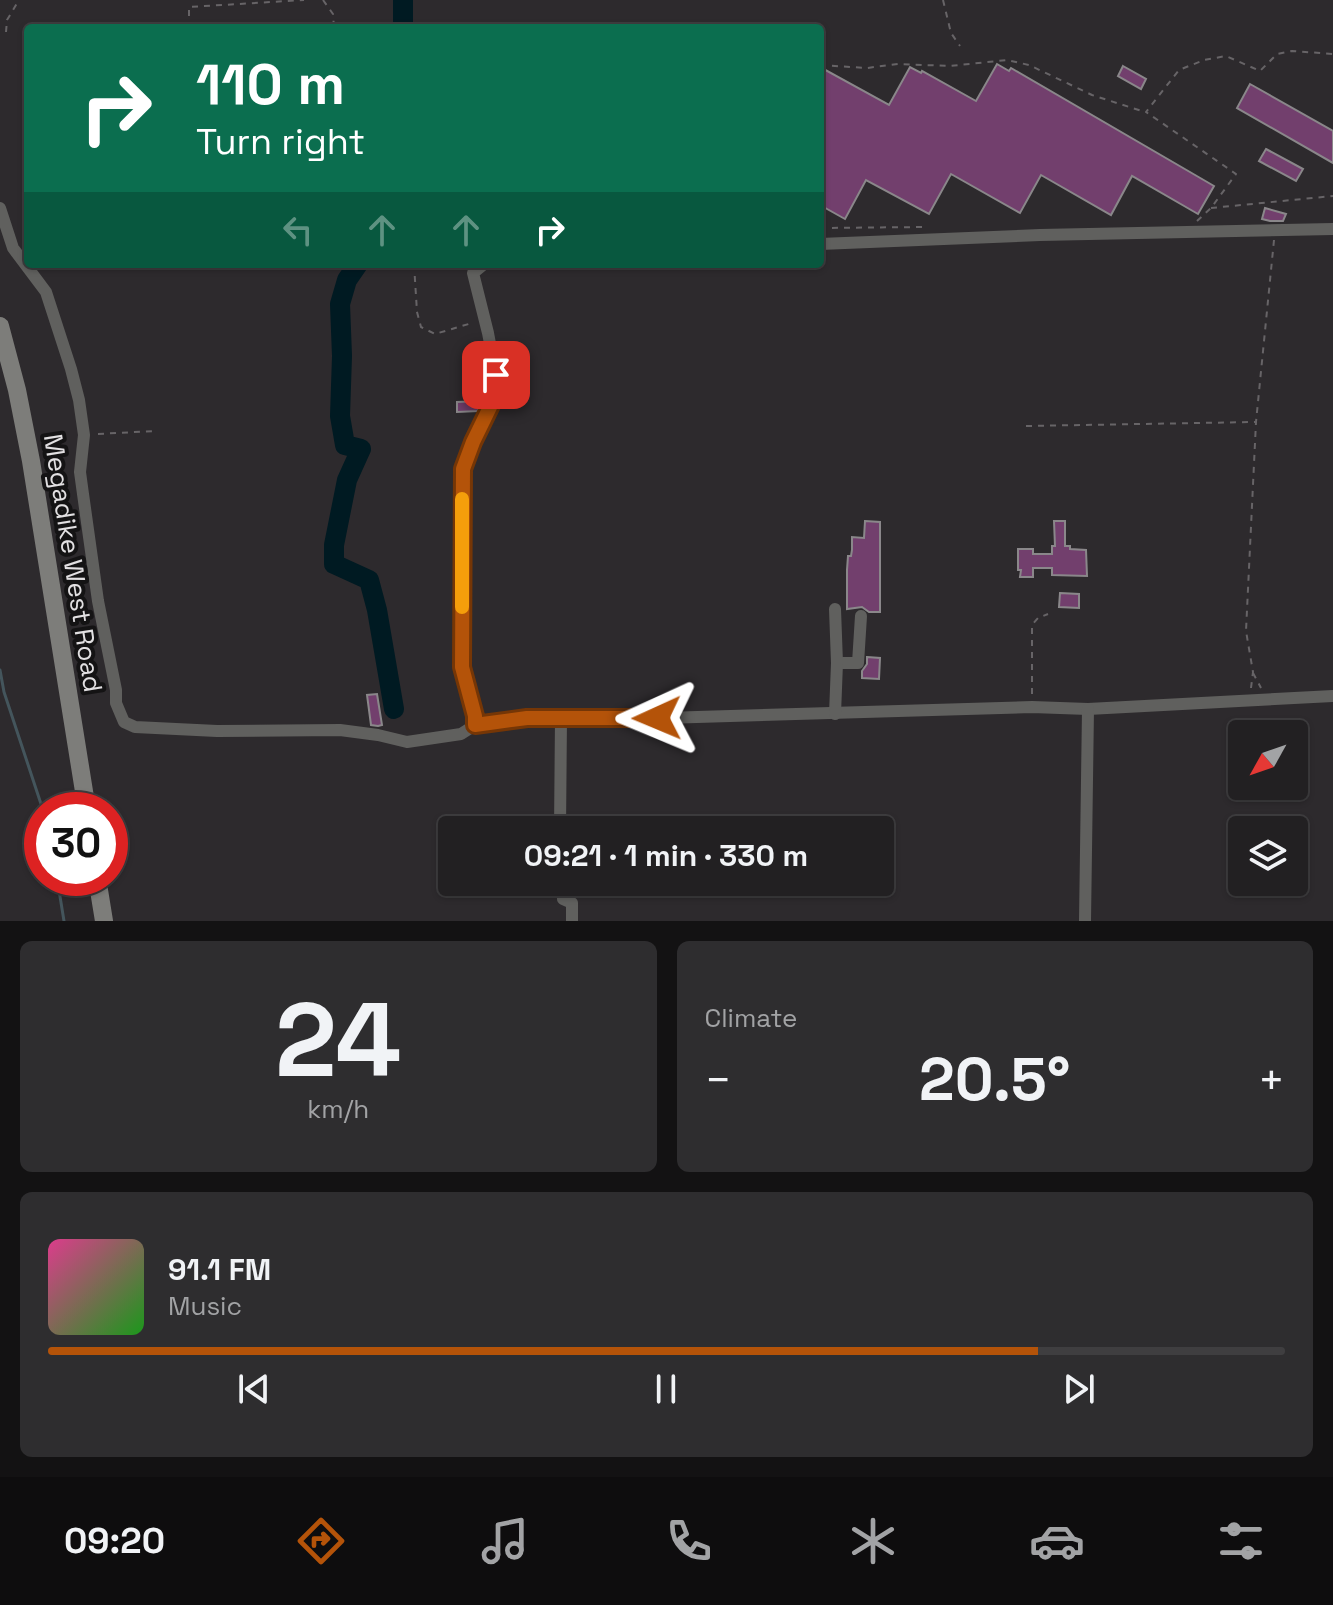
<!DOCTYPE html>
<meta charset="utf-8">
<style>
:root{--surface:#222022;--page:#2e2d2f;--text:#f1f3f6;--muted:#a2a3a5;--line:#3f3e40;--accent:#b45309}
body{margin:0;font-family:"Space Grotesk",sans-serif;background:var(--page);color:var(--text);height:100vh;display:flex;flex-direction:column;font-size:30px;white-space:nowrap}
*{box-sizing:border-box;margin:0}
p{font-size:26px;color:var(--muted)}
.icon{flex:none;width:44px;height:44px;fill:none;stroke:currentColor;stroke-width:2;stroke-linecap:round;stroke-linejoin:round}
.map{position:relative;height:921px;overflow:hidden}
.details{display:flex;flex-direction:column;gap:20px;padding:20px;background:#131213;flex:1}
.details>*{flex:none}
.hud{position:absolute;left:24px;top:24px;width:800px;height:244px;border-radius:8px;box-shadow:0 2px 6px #0004,0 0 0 2px var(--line);background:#0b6e4f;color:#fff;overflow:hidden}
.needle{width:52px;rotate:230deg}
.tools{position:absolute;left:1228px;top:720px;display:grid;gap:16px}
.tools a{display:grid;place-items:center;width:80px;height:80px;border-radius:8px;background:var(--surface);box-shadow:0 2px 6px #0004,0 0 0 2px var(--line);font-size:40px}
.speed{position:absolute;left:24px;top:792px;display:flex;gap:16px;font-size:40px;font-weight:700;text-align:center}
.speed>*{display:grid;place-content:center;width:104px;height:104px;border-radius:50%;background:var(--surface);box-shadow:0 2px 6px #0004,0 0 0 2px var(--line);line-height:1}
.speed .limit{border:12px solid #d22;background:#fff;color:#111}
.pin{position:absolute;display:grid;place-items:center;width:68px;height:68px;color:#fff;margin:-34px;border-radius:16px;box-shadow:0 4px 12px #0006}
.me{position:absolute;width:88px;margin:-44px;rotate:269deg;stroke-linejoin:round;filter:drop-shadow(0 0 6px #0008)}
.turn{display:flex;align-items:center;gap:28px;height:168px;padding:0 40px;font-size:36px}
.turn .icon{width:104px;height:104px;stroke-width:2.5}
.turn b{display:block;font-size:56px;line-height:68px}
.lanes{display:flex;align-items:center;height:76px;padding:0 40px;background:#0003;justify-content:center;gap:40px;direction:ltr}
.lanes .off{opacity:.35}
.big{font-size:60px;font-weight:800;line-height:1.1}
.details .card{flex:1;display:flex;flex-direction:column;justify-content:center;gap:12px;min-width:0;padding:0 28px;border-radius:12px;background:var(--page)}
.details .dial{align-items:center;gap:0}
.dial b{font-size:104px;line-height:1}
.song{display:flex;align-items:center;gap:24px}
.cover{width:96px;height:96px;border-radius:12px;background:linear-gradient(135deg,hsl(330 70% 55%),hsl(120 70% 35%))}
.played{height:8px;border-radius:4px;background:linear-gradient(90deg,var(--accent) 80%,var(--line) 80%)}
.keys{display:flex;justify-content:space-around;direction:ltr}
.heat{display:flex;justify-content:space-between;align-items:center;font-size:44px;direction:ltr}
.details .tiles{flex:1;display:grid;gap:20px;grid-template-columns:1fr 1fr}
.card:last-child{grid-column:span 2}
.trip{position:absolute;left:438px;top:816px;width:456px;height:80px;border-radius:8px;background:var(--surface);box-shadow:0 2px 6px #0004,0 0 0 2px var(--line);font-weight:800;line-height:80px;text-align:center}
.menu{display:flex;height:128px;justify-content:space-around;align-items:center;background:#0e0d0e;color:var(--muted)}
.menu .icon{width:56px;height:56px}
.menu .selected{color:var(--accent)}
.menu b{font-size:36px;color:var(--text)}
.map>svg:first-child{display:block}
</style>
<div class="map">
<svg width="1333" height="921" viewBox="0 0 1333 921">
<rect width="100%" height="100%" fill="#2d2a2d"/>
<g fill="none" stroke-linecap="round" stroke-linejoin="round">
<g stroke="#44555c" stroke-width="3">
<path d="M 0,670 L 4,692 L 43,810"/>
<path d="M 57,878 L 64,921"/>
</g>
<g stroke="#001a22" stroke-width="20">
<path d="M 403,0 L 403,28"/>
<path d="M 358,264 L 347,280 L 340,304 L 342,356 L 340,416 L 345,445 L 361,449 L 347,480 L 334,545 L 334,564 L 369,580 L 377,610 L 394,709"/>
</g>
</g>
<g fill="#723f6d" stroke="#8a878a" stroke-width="2">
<path d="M 997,64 L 1009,71 L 1011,68 L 1214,186 L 1198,214 L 1132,176 L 1111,215 L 1041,175 L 1020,213 L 951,174 L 929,214 L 866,180 L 845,219 L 820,205 L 820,67 L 889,105 L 910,67 L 921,73 L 922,71 L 976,101 Z"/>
<path d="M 1123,66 L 1146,79 L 1141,89 L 1118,76 Z"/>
<path d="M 1250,84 L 1333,131 L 1333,163 L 1237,108 Z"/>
<path d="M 1266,149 L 1303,169 L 1296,181 L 1259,161 Z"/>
<path d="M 1265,208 L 1286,214 L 1283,221 L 1270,221 L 1262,219 Z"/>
<path d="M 481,401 L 478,411 L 457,412 L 457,402 Z"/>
<path d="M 865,521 L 880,522 L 880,612 L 869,612 L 862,607 L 847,609 L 847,570 L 848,556 L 851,556 L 852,550 L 852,537 L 864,538 Z"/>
<path d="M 1054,521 L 1065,521 L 1065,546 L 1070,546 L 1070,549 L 1086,550 L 1087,576 L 1052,575 L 1052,568 L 1033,568 L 1033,577 L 1020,577 L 1021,570 L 1018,570 L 1018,549 L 1033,549 L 1033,554 L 1052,554 L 1052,546 L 1055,546 Z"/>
<path d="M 1060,593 L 1079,594 L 1079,608 L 1059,607 Z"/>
<path d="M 867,657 L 880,658 L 879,679 L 862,678 L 862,671 L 867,664 Z"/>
<path d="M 377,694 L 382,725 L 378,726 L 371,725 L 367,695 Z"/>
</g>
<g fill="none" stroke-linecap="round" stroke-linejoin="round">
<g stroke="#676467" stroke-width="2" stroke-dasharray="6 6" stroke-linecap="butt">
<path d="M 323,0 L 333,14 L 334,28"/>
<path d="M 943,0 L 951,33 L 960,46"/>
<path d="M 189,28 L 189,7 L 304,0"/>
<path d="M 6,32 L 7,20 L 19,0"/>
<path d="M 820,65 L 867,68 L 898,64 L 950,66 L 1007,60 L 1029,65 L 1092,95 L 1145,112"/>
<path d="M 1211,208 L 1333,196"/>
<path d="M 1197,221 L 1211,208 L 1236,174 L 1146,112 L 1179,70 L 1204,60 L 1226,56 L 1260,71 L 1277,54 L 1292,51 L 1333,54"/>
<path d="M 820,228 L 923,227"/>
<path d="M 414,264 L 417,312 L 421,327 L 435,334 L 472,323"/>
<path d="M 390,266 L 398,264"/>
<path d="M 1026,426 L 1255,422"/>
<path d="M 98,434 L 155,431"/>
<path d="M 1253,673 L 1261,688"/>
<path d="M 1251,688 L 1253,672 L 1246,631 L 1256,422 L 1274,240"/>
<path d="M 1032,694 L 1032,625 L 1038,618 L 1048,614"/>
</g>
<g stroke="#60605e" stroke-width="12">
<path d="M 0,208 L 13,248 L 46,292 L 71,369 L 79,400 L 84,435 L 80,472 L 83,494 L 98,601 L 116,690 L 116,703 L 124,722 L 135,727 L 217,731 L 340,730 L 378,735 L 407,742 L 461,734 L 475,725 L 527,718 L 630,719 L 1032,707 L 1088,709 L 1333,696"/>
<path d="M 820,244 L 1040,235 L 1333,229"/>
<path d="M 837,663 L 858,663 L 861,616"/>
<path d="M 835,714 L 837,663 L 835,609"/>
<path d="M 475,725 L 475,716 L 462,667 L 463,469 L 473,442 L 493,401 L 496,375 L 488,333 L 473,273 L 484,264"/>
<path d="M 560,830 L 561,718"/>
<path d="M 562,882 L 563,899 L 572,903 L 572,921"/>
<path d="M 1085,921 L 1088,709"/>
</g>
<g stroke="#7d7d7a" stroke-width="18">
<path d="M 0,326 L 17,390 L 31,461 L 87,810"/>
<path d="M 97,878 L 104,921"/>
</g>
</g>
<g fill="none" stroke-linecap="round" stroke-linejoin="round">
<g stroke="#753606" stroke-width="20">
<path id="route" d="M 496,375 L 493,401 L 473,442 L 463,469 L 462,667 L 475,716 L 475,725 L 527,718 L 657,718"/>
</g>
<use href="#route" stroke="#b45309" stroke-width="14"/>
<path stroke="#f59e0b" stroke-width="14" d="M 462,607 L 462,499"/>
</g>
<g text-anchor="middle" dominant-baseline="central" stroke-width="8" stroke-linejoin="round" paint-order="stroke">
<g font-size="26" fill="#e2e0e2" stroke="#141314">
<text transform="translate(73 563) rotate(81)">Megadike West Road</text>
</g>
</g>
</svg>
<div class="tools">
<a><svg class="needle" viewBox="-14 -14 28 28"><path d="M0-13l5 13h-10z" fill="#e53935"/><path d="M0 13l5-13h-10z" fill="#a2a3a5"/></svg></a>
<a><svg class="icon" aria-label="layers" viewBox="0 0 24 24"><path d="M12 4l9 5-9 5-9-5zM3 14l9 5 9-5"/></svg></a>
</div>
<div class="speed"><div class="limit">30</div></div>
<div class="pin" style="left:496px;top:375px;background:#d93025"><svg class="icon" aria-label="arrive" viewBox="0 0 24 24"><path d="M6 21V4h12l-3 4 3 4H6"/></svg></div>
<svg class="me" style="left:657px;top:718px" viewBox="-20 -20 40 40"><path d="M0-17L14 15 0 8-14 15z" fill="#b45309" stroke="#fff" stroke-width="4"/></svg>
<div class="trip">09:21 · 1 min · 330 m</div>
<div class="hud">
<div class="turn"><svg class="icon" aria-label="right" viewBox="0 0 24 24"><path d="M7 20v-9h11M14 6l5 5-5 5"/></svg><div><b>110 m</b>Turn right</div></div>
<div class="lanes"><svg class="icon off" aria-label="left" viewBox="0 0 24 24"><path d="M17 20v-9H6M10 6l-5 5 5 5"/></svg><svg class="icon off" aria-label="ahead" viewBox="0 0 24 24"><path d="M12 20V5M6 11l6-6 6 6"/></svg><svg class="icon off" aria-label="ahead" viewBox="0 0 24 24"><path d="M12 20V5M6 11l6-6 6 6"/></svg><svg class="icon" aria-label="right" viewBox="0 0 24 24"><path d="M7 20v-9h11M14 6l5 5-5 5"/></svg></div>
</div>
</div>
<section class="details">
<div class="tiles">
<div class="card dial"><b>24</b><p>km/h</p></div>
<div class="card"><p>Climate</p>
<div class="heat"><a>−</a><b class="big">20.5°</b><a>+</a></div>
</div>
<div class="card">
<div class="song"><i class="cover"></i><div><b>91.1 FM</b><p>Music</p></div></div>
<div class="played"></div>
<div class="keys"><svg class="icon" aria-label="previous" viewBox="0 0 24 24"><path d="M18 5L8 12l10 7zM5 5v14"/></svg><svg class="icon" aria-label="pause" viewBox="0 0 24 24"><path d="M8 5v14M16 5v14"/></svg><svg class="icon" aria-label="next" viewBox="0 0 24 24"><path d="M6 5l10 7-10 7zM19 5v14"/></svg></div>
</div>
</div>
</section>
<nav class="menu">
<b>09:20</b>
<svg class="icon selected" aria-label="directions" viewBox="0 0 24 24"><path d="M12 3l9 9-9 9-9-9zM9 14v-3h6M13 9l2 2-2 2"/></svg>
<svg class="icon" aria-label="music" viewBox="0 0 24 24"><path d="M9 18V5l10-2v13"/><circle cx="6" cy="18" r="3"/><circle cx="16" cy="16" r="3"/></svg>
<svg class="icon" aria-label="phone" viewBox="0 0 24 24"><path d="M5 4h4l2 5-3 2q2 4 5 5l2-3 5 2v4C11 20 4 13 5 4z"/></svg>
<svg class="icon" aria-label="climate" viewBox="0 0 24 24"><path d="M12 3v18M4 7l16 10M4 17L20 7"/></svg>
<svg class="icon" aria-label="car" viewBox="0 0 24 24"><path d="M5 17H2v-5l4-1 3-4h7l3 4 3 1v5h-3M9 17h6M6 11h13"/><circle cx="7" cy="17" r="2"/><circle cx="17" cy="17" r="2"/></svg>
<svg class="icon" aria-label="filters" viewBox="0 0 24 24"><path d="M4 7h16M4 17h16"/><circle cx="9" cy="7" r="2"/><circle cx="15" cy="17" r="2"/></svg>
</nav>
